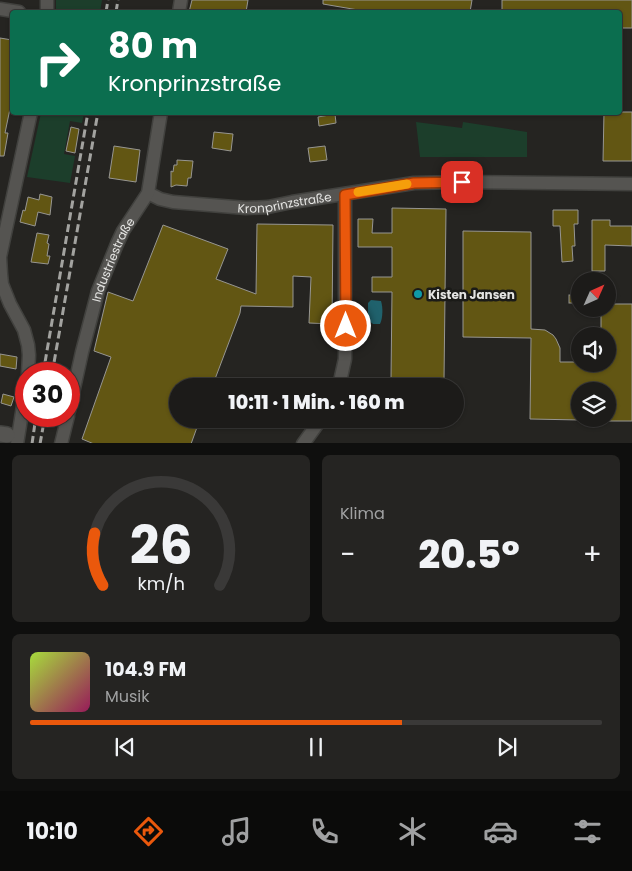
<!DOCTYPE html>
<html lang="de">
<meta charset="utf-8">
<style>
:root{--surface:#1c1b19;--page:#252422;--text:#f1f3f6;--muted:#a0a1a2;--line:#3a3938;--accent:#ea580c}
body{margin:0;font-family:Poppins,sans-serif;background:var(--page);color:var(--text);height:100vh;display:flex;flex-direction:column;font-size:19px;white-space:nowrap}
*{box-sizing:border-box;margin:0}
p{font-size:16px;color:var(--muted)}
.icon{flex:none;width:28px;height:28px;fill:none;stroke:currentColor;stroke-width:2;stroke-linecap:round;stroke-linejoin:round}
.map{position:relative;height:443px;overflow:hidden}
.panel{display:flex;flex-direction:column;gap:12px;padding:12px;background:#0f0f0e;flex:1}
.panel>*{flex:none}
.banner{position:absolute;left:10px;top:10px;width:612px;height:105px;border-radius:5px;box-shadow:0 1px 4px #0004,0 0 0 1px var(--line);background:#0b6e4f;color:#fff;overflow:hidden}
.needle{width:32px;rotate:45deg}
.fabs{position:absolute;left:571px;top:272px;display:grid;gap:10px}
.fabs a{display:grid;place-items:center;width:45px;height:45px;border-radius:50%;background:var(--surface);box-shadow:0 1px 4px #0004,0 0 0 1px var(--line);font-size:25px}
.speed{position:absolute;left:15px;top:362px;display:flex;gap:10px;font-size:25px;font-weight:700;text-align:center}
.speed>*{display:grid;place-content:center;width:65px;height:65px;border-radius:50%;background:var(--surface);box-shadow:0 1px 4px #0004,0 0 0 1px var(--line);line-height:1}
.speed .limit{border:8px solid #d22;background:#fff;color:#111}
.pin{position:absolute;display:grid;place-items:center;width:42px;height:42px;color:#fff;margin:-21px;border-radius:10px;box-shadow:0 2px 8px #0006}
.me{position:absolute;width:55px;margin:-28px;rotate:0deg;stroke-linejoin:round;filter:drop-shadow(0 0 4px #0008)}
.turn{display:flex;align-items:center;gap:18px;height:105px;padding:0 15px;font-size:22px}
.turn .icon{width:65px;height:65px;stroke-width:2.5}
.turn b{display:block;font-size:35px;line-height:42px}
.big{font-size:38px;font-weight:800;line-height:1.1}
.panel .widget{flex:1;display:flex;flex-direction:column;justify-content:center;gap:8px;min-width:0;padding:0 18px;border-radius:8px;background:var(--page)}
.panel .dial{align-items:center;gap:0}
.dial svg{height:130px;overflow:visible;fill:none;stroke:var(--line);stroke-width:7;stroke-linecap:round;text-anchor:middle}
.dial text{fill:var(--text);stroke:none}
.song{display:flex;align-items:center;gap:15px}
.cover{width:60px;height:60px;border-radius:8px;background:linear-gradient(135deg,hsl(80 70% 55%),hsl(330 70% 35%))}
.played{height:5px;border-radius:2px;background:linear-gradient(90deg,var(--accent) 65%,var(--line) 65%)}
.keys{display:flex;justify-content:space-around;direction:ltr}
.heat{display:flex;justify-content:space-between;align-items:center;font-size:28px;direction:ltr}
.panel .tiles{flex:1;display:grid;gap:12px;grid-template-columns:1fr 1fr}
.widget:last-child{grid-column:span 2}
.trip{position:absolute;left:169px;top:378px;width:295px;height:50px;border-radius:25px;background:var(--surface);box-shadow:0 1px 4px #0004,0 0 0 1px var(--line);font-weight:800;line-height:50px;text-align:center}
.tabs{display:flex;height:80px;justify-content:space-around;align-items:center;background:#0b0b0a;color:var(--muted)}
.tabs .icon{width:35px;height:35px}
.tabs .current{color:var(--accent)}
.tabs b{font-size:22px;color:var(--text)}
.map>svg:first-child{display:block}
</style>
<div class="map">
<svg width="632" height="444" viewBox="0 0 632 444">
<rect width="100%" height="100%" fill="#252421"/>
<g fill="#1c3e2b">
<path d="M 56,0 L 102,0 L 100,12 L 56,12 Z"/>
<path d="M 41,113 L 84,113 L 82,123 L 70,121 L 64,154 L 75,156 L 70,183 L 27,177 Z"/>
<path d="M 416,122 L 462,128 L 463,122 L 527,132 L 527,157 L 420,157 Z"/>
</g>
<path fill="#20626d" d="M 371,300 L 381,301 C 383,307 383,318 380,324 L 373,324 L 368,320 L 368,303 Z"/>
<g fill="#625613" stroke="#979692">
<path d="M 192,0 L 248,0 L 246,12 L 189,12 Z"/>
<path d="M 323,0 L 472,0 L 470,12 L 370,12 L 323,4 Z"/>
<path d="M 502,0 L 632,0 L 632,28 L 620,28 L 620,12 L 502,12 Z"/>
<path d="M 0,38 L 12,40 L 12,99 L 5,133 L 8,133 L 4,156 L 0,156 Z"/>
<path d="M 604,112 L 632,112 L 632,161 L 603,161 Z"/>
<path d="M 335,114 L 336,123 L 319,126 L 318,117 Z"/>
<path d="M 71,127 L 79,129 L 75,153 L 66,151 Z"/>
<path d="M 214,132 L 233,134 L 231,151 L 212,148 Z"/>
<path d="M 114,146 L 140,150 L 136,182 L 109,178 Z"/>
<path d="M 325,146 L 327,160 L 310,162 L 308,148 Z"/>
<path d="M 177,160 L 193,161 L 191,178 L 188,178 L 187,186 L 176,185 L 171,187 L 171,171 L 173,172 L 174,165 L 177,165 Z"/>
<path d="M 40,194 L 52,197 L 50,215 L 38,212 L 35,226 L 20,222 L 23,210 L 25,211 L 28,197 L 39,200 Z"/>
<path d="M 392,208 L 446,209 L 444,380 L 391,379 L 392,292 L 372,292 L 372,277 L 392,277 L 392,247 L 358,247 L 358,219 L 373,219 L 372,233 L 392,233 Z"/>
<path d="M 553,210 L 578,210 L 578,224 L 574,224 L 575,246 L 572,246 L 573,261 L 562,262 L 560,226 L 553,226 Z"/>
<path d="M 592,220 L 610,220 L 610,226 L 632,226 L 632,246 L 605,245 L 605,271 L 592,271 Z"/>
<path d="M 257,224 L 333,225 L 332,324 L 309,323 L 311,277 L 293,276 L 293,307 L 241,306 L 240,313 L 215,379 L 229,386 L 178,386 L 178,419 L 200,419 L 191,444 L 94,444 L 82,439 L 111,357 L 94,351 L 108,292 L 133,301 L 163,225 L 228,249 L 216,279 L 256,294 Z"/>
<path d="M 463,231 L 531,232 L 531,329 L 545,330 L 553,335 L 556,339 L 560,348 L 560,362 L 580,362 L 580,364 L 608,364 L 608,336 L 601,336 L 601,309 L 608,309 L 608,304 L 632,304 L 632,421 L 608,421 L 608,391 L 580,391 L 580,420 L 530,419 L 531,338 L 463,337 Z"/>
<path d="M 37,233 L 49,235 L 47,243 L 49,244 L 47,256 L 50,256 L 48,264 L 31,262 Z"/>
<rect x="569" y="295" width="11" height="8"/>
<path d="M 0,354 L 17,357 L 16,369 L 0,366 Z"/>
<path d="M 3,394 L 14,397 L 11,406 L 1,403 Z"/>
</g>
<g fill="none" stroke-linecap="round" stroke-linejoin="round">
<g stroke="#41413e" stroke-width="15">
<g id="street">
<path d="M 47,0 L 47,12"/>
<path d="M 0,9 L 19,12"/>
<path d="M 179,12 L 181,0"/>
<path id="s1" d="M 148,193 L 160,199 L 173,202 L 246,208 L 268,207 L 292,202 L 414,183 L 461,182 L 632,184"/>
<path d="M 28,374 L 29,355 L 28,345 L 24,330 L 10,304 L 2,284 L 1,274 L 0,257 L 31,112"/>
<path d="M 339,386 L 345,359 L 345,195"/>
<path id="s2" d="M 69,411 L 82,352 L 98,291 L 117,244 L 123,231 L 148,193 L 161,112"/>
<path d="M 17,444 L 26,387"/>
<path d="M 61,444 L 68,416"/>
<path d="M 303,444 L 321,419"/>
</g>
</g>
<g stroke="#41413e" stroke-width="18">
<path id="secondary" d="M 0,434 L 7,435"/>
</g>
<use href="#street" stroke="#555451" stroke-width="12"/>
<use href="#secondary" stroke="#555451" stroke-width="15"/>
<g stroke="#a3a3a0" stroke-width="3" stroke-dasharray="8 4" stroke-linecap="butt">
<path d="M 106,12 L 108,0"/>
<path d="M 116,12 L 118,0"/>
<path d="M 43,374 L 88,112"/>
<path d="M 52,374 L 98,112"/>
<path d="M 32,444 L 36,416"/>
<path d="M 40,444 L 45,416"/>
</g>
</g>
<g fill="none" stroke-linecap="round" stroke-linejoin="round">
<g stroke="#983908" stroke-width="12">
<path id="route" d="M 346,326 L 345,195 L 414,183 L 462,182"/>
</g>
<use href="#route" stroke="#ea580c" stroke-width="9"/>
<path stroke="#f59e0b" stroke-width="9" d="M 358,192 L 407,184"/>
</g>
<circle fill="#0f9aa8" stroke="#1b1b18" stroke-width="2" cx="418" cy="294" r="5"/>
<g text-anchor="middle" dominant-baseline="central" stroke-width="5" stroke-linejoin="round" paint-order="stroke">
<g font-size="12" fill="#e4e4e2" stroke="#1b1b18">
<text stroke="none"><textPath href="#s1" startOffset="139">Kronprinzstraße</textPath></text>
<text stroke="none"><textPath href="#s2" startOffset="158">Industriestraße</textPath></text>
</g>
<g font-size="12" font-weight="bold" fill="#e4e4e2" stroke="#1b1b18" text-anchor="start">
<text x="428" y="294">Kisten Jansen</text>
</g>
</g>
</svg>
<div class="fabs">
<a><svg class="needle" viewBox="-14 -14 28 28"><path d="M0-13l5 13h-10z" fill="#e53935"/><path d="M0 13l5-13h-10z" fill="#a0a1a2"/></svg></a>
<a><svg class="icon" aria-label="sound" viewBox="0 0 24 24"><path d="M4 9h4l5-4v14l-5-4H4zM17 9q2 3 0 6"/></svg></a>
<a><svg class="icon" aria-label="layers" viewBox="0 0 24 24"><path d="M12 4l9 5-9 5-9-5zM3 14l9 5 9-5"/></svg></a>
</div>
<div class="speed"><div class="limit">30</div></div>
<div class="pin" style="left:462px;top:182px;background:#d93025"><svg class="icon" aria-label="arrive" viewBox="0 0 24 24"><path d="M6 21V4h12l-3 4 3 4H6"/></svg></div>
<svg class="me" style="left:346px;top:326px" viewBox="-20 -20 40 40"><circle r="17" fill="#ea580c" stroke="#fff" stroke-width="3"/><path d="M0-11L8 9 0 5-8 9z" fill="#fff"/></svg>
<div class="trip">10:11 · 1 Min. · 160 m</div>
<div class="banner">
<div class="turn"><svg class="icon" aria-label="right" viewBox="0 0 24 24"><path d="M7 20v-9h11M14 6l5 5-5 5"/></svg><div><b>80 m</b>Kronprinzstraße</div></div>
</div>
</div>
<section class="panel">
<div class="tiles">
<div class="widget dial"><svg viewBox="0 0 100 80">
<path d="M14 69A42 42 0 1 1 86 69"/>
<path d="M14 69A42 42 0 0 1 9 37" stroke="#ea580c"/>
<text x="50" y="56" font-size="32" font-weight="700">26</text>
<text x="50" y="72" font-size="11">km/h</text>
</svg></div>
<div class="widget"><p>Klima</p>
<div class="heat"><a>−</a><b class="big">20.5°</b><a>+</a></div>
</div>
<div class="widget">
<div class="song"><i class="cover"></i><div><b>104.9 FM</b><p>Musik</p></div></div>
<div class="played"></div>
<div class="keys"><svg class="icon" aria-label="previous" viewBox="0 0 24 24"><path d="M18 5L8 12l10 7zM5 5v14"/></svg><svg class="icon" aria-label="pause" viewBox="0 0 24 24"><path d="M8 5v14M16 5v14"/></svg><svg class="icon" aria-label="next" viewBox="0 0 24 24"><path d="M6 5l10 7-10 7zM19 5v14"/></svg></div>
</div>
</div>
</section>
<nav class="tabs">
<b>10:10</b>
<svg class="icon current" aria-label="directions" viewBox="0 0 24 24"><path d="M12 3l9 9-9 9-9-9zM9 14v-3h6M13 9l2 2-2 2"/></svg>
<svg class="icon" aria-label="music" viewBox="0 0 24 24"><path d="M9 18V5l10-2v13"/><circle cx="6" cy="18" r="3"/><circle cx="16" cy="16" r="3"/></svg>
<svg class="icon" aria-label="phone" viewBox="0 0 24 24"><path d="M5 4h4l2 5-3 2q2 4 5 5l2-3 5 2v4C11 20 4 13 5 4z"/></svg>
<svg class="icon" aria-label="climate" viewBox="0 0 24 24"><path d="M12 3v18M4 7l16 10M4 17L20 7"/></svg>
<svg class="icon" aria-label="car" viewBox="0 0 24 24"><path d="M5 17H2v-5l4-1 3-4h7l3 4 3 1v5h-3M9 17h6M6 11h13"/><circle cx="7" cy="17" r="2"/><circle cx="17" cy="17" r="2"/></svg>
<svg class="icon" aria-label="filters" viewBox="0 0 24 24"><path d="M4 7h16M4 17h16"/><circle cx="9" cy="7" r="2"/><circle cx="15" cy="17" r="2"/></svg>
</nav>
